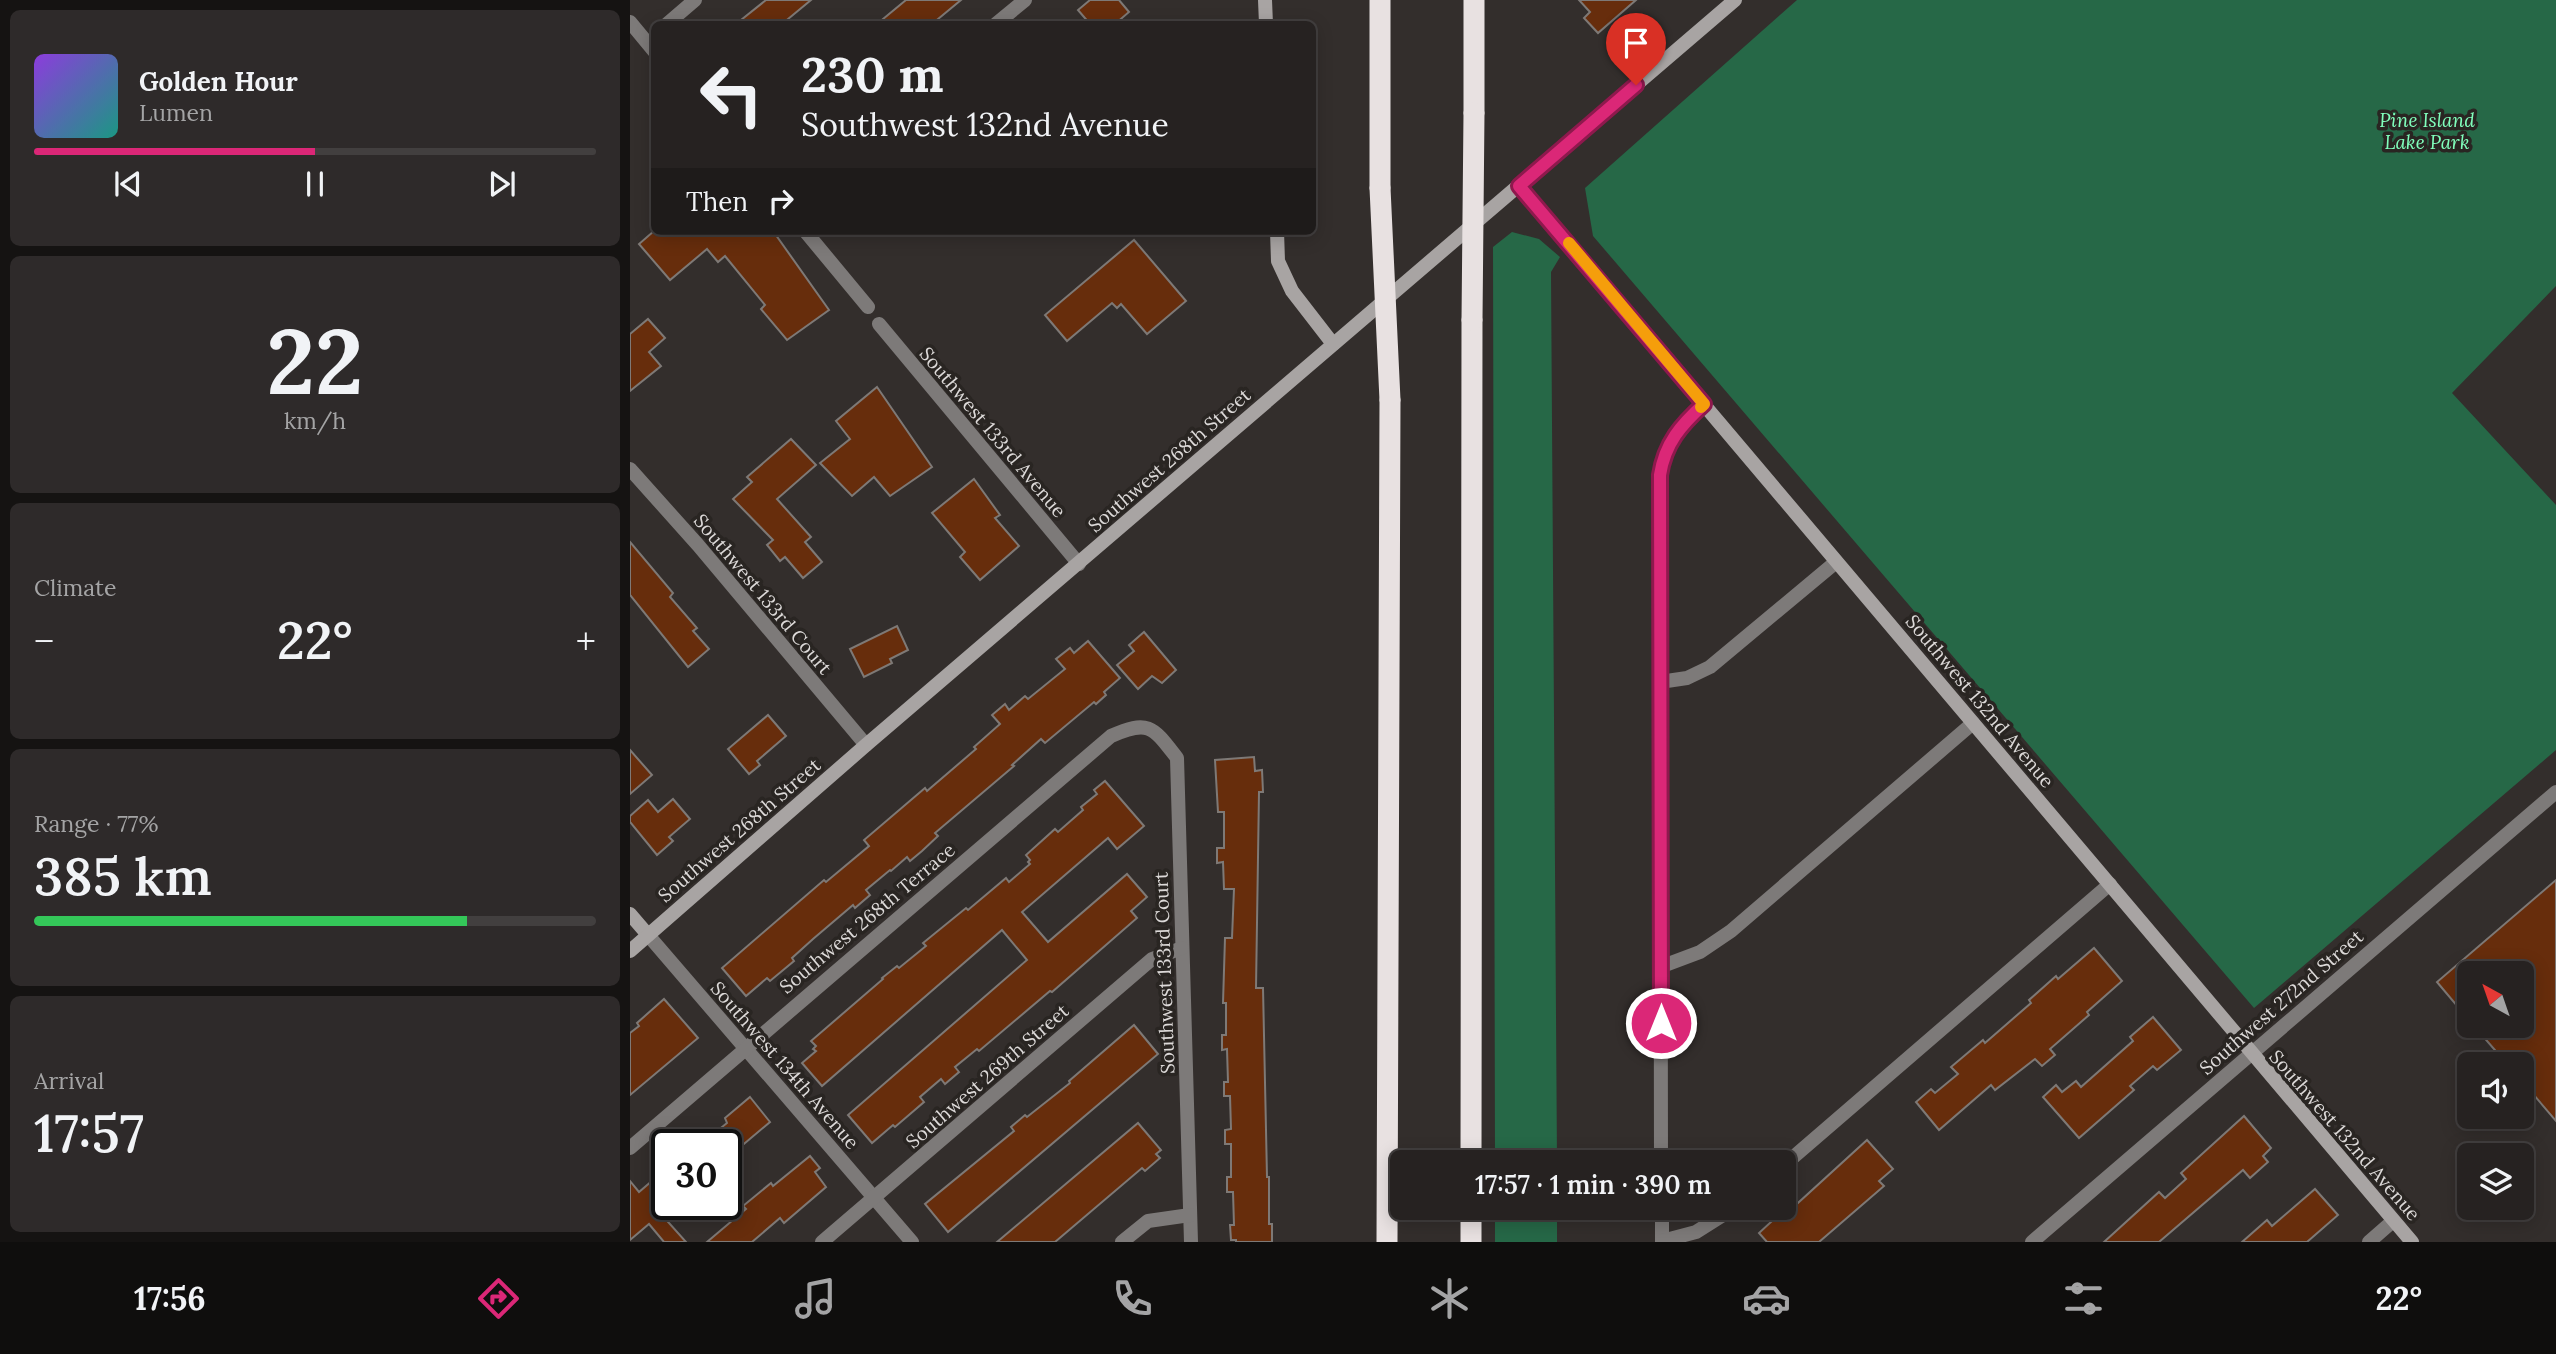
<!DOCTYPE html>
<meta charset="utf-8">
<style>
:root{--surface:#262221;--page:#2e2a2a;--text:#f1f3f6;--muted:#a4a4a5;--line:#423f3f;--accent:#db2777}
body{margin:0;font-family:Lora,serif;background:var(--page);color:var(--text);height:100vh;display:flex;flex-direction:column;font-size:26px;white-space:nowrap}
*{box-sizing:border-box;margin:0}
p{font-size:23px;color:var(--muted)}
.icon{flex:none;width:38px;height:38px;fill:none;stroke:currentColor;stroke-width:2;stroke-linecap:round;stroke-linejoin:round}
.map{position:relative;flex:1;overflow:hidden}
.side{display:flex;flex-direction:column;gap:10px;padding:10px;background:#151312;width:630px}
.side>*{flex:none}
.hud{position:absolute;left:21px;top:21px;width:665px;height:214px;border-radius:10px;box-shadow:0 4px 18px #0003,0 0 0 2px var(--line);background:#262221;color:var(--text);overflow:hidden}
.needle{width:46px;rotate:320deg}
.fabs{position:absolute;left:1827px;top:961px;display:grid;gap:14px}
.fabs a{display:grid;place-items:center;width:77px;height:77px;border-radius:10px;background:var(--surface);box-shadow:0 4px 18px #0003,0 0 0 2px var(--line);font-size:35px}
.speed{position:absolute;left:21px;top:1129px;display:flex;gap:14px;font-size:35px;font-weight:700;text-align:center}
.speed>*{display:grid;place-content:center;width:91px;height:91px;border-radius:50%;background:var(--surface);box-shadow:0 4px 18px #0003,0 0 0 2px var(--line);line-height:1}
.speed .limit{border:4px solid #111;border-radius:10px;background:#fff;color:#111}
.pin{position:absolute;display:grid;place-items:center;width:60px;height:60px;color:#fff;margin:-72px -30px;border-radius:50% 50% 50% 0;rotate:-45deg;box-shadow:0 0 7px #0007}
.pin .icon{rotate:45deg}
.me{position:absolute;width:77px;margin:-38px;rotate:0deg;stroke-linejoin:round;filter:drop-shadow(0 0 5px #0008)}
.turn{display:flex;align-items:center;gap:24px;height:147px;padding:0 35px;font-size:32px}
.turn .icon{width:91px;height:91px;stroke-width:2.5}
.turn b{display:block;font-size:49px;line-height:60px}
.then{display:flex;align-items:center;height:66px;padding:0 35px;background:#0003;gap:14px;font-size:26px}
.big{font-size:52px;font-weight:600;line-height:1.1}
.side .widget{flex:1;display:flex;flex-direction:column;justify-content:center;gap:10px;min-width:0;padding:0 24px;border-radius:10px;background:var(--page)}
.side .dial{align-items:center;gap:0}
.dial b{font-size:91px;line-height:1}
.song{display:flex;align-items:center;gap:21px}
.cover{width:84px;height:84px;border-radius:10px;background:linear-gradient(135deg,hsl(270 70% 55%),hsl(170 70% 35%))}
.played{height:7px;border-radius:4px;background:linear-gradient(90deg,var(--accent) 50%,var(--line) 50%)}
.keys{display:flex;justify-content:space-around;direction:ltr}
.heat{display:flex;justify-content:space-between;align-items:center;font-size:38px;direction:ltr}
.charge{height:10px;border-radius:5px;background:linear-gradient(90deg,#34c759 77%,var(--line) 0)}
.trip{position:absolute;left:760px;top:1150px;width:406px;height:70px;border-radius:10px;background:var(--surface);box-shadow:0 4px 18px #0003,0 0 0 2px var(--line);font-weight:600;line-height:70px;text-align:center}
.tab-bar{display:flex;height:112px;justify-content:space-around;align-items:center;background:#0f0e0d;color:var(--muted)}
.tab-bar .icon{width:49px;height:49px}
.tab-bar .selected{color:var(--accent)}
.tab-bar b{font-size:32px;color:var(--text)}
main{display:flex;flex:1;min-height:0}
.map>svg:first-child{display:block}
</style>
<main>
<section class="side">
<div class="widget">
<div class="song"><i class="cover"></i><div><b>Golden Hour</b><p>Lumen</p></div></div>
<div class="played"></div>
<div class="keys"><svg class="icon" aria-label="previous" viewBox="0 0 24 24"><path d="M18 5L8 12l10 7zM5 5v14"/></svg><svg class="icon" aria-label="pause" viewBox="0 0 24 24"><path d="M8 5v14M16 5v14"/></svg><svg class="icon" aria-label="next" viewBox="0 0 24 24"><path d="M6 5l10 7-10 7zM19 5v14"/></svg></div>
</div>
<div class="widget dial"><b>22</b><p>km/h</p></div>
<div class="widget"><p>Climate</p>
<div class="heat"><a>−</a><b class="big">22°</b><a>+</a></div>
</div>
<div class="widget"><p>Range · 77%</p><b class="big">385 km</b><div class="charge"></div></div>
<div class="widget"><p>Arrival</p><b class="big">17:57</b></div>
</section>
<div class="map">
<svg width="1926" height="1242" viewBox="0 0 1926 1242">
<rect width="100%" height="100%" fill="#332e2c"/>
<g fill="#266847">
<path d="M 1167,0 L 1926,0 L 1926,286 L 1822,393 L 1926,505 L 1926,750 L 1624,1008 L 963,236 L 955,188 Z"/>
<path d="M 882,232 L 909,239 L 930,257 L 921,272 L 927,1162 L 865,1162 L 863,247 Z"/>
<rect x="865" y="1208" width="62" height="34"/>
</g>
<g fill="#672d0c" stroke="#7e7976" stroke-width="2">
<path d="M 136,0 L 181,0 L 152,24 L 106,24 Z"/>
<path d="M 276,0 L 331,0 L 302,24 L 247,24 Z"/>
<path d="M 460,0 L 489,0 L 499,12 L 485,24 L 460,24 L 448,10 Z"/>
<path d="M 949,0 L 1006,0 L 968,33 L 954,18 L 960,12 Z"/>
<path d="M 24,231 L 143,231 L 199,310 L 157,340 L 131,309 L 135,305 L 95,256 L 88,262 L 77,249 L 40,280 L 9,244 Z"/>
<path d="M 504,240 L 556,301 L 517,334 L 491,304 L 487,308 L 482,303 L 437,341 L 415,315 Z"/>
<path d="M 18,319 L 35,338 L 19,352 L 31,366 L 0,391 L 0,334 Z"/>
<path d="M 247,387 L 302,467 L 260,496 L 244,477 L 222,496 L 190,463 L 220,439 L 206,421 Z"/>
<path d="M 161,439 L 186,465 L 147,499 L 181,537 L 175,542 L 192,562 L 173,578 L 155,557 L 150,561 L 137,545 L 143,540 L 103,499 L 122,482 L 117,477 Z"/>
<path d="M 344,479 L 370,515 L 365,518 L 389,546 L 350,580 L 330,557 L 335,552 L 302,513 Z"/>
<path d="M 0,542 L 43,593 L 40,597 L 67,628 L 63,631 L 79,649 L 58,667 L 0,595 Z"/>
<path d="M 267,626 L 278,650 L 260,659 L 262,663 L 234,677 L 220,649 Z"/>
<path d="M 514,632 L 546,670 L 532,683 L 522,676 L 508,689 L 487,665 L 504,651 L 499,645 Z"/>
<path d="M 458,641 L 490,678 L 474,692 L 476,695 L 466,704 L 464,702 L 415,743 L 411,739 L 382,765 L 384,766 L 305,833 L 308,836 L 292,851 L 280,861 L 277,857 L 261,871 L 260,870 L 236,890 L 240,895 L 225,908 L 223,905 L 183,939 L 162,958 L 164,961 L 140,981 L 137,978 L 116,996 L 92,968 L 194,880 L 196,882 L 239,846 L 234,840 L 295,788 L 297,791 L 346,749 L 344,747 L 370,724 L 362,715 L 375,704 L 379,710 L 395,696 L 398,699 L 435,669 L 426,659 L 440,648 L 444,653 Z"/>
<path d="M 138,715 L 156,736 L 127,761 L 130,765 L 119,774 L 98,749 Z"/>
<path d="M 0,750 L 22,775 L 0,794 Z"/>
<path d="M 624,757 L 625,771 L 632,770 L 633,792 L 629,792 L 626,988 L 633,988 L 637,1177 L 639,1177 L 639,1224 L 642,1224 L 642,1242 L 606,1242 L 606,1240 L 601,1240 L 600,1225 L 604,1225 L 603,1192 L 597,1192 L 597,1177 L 601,1177 L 601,1144 L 595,1144 L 595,1130 L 601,1129 L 600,1096 L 594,1096 L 594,1082 L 598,1082 L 597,1049 L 592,1050 L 592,1035 L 596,1035 L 596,1003 L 593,1003 L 595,938 L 602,938 L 604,889 L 594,889 L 593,862 L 587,863 L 587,848 L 594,848 L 594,812 L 588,812 L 585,760 Z"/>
<path d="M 475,781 L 514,826 L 487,849 L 478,838 L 392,912 L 418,942 L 497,874 L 517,897 L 501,911 L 507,918 L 422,992 L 420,991 L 349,1051 L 347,1049 L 325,1067 L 329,1072 L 315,1084 L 311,1079 L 290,1097 L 294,1102 L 265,1127 L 263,1125 L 242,1143 L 218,1115 L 397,960 L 372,930 L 192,1086 L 172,1063 L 186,1051 L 183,1049 L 186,1046 L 181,1041 L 253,979 L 252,978 L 267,966 L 269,968 L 296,946 L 293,943 L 336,908 L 338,910 L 376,878 L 379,882 L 400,864 L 398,862 L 400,860 L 396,855 L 425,829 L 428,832 L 453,810 L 451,807 L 467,794 L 464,790 Z"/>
<path d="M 43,799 L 60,819 L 39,837 L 43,841 L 27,855 L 0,822 L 0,816 L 18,800 L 28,812 Z"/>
<path d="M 1926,880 L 1926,1121 L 1892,1081 L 1892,1064 L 1877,1064 L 1844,1026 L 1892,1026 L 1892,973 L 1839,973 L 1839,1020 L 1807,982 Z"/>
<path d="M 1464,948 L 1492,981 L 1457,1012 L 1459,1015 L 1420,1049 L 1425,1055 L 1412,1066 L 1405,1059 L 1365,1090 L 1361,1085 L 1309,1130 L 1286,1102 L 1301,1089 L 1305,1093 L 1328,1074 L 1321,1067 L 1353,1040 L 1355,1043 L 1401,1003 L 1399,1000 L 1426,976 L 1428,979 Z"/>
<path d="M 34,999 L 68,1038 L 0,1095 L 0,1033 L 9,1026 L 7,1023 Z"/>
<path d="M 1523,1017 L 1551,1050 L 1527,1070 L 1523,1066 L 1500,1086 L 1504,1090 L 1449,1138 L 1413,1097 L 1426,1085 L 1432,1092 L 1446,1081 L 1451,1087 L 1503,1041 L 1500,1037 Z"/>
<path d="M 504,1025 L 528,1054 L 318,1232 L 295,1204 L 384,1131 L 381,1127 L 395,1115 L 397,1117 L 440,1083 L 439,1081 Z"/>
<path d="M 120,1097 L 140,1122 L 96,1159 L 96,1144 L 71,1144 L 97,1123 L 95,1118 Z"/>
<path d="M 1614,1116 L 1641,1148 L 1633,1156 L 1638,1162 L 1620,1178 L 1613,1170 L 1529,1242 L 1474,1242 L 1529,1192 L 1535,1198 L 1556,1179 L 1551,1173 Z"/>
<path d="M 508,1123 L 531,1150 L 526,1154 L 530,1158 L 515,1171 L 512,1168 L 425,1242 L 367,1242 Z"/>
<path d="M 1237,1140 L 1263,1169 L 1249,1181 L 1254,1186 L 1189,1242 L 1137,1242 L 1129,1233 L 1155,1209 L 1158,1212 Z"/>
<path d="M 180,1156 L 190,1168 L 185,1172 L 196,1187 L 154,1223 L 150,1218 L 122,1242 L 77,1242 L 116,1209 L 113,1206 L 141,1183 L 143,1186 Z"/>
<path d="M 37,1168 L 37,1209 L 31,1214 L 56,1242 L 34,1242 L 19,1224 L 0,1240 L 0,1181 L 9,1192 Z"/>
<path d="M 1685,1189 L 1708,1215 L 1677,1242 L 1612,1242 L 1637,1220 L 1642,1226 Z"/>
</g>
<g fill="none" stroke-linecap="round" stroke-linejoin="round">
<g stroke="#7d7a79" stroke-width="14">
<path d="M 0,22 L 24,51"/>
<path d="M 37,24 L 65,0"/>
<path d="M 366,24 L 395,0"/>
<path d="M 175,231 L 238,307"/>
<path d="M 249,324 L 449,564"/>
<path d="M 0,469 L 68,545 L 236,745"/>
<path d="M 1030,682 L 1057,678 L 1080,667 L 1206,562"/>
<path d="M 18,935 L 282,1242"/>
<path d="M 1030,967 L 1070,952 L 1101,931 L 1343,723"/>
<path d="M 0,1148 L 481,736 C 519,719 523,727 547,758 L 561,1242"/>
<path d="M 1031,1162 L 1030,476 C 1035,443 1051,425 1074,404"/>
<path d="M 1153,1166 L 1480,884"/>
<path d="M 1032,1208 L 1032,1242"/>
<path d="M 1032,1241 L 1066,1232 L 1104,1208"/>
<path d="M 192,1242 L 522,959 L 552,948"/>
<path d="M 492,1242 L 518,1221 L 560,1215"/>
<path d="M 1402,1242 L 1926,792"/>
<path d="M 1739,1242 L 1763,1221"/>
</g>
<g stroke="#a8a4a3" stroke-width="14">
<path d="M 635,0 L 636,24"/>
<path d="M 889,186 L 1782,1242"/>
<path d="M 647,231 L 648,261 L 662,291 L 703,344"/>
<path d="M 0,914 L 18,935"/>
<path d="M 0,951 L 236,745 L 1105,0"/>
</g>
<g stroke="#e8e1e1" stroke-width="21">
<path d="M 844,113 L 844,0"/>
<path d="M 750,188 L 750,0"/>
<path d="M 841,1162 L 842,320"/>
<path d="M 757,1242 L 760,400"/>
<path d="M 841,1242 L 841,1208"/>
</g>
<g stroke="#e8e1e1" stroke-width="21">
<path d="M 750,188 L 760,400"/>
<path d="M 842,320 L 844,113"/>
</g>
</g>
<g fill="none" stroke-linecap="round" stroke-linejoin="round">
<g stroke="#8e194d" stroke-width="18">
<path id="route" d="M 1006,85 L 889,186 L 1074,404 C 1051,425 1035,443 1030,475 L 1031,1023"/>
</g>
<use href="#route" stroke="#db2777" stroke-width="12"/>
<path stroke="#f59e0b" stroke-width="12" d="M 939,243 L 1074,404 L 1071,407"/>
</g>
<g text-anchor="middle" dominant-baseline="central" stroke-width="7" stroke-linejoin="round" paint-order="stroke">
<g font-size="19" font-style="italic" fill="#80ffbc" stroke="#292522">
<text x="1797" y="120">Pine Island<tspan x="1797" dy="22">Lake Park</tspan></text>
</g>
<g font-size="19" fill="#dcd9d8" stroke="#292522">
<text transform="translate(363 432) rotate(50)">Southwest 133rd Avenue</text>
<text transform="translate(539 460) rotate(-41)">Southwest 268th Street</text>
<text transform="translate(133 594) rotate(50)">Southwest 133rd Court</text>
<text transform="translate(1350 701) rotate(50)">Southwest 132nd Avenue</text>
<text transform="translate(109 830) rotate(-41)">Southwest 268th Street</text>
<text transform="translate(237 918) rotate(-40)">Southwest 268th Terrace</text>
<text transform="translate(534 973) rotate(-92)">Southwest 133rd Court</text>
<text transform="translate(1651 1002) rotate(-41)">Southwest 272nd Street</text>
<text transform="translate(155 1065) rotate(49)">Southwest 134th Avenue</text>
<text transform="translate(357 1076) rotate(-41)">Southwest 269th Street</text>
<text transform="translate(1715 1135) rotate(49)">Southwest 132nd Avenue</text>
</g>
</g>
</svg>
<div class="fabs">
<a><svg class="needle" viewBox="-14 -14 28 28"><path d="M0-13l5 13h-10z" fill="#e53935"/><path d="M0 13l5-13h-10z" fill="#a4a4a5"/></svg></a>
<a><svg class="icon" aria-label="sound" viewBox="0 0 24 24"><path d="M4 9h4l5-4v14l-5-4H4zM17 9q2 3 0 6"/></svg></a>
<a><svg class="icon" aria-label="layers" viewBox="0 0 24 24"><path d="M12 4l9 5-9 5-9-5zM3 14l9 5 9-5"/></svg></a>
</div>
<div class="speed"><div class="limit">30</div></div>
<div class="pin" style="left:1006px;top:85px;background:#d93025"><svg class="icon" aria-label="arrive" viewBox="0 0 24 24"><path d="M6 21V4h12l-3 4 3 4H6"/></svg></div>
<svg class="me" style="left:1031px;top:1023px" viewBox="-20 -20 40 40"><circle r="17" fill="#db2777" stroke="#fff" stroke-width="3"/><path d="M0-11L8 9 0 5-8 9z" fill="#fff"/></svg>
<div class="trip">17:57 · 1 min · 390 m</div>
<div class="hud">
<div class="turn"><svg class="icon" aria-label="left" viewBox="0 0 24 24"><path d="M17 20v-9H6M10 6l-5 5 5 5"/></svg><div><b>230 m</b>Southwest 132nd Avenue</div></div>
<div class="then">Then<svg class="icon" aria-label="right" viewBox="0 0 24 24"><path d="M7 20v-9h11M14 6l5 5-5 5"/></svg></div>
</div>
</div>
</main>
<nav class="tab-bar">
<b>17:56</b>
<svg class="icon selected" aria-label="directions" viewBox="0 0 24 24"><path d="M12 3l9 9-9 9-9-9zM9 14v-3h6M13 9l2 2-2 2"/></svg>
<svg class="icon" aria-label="music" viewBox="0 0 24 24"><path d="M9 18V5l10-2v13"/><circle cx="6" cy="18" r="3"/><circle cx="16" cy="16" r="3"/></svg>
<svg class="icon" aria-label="phone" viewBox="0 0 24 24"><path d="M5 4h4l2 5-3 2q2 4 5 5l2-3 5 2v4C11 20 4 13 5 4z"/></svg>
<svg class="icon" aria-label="climate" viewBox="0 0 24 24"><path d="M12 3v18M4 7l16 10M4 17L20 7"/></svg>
<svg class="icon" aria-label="car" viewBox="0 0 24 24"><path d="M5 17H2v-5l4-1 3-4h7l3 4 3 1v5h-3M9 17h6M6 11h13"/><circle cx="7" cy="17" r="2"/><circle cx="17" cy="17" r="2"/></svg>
<svg class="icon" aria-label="filters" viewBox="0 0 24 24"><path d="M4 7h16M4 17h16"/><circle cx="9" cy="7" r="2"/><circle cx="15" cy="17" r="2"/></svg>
<b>22°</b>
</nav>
